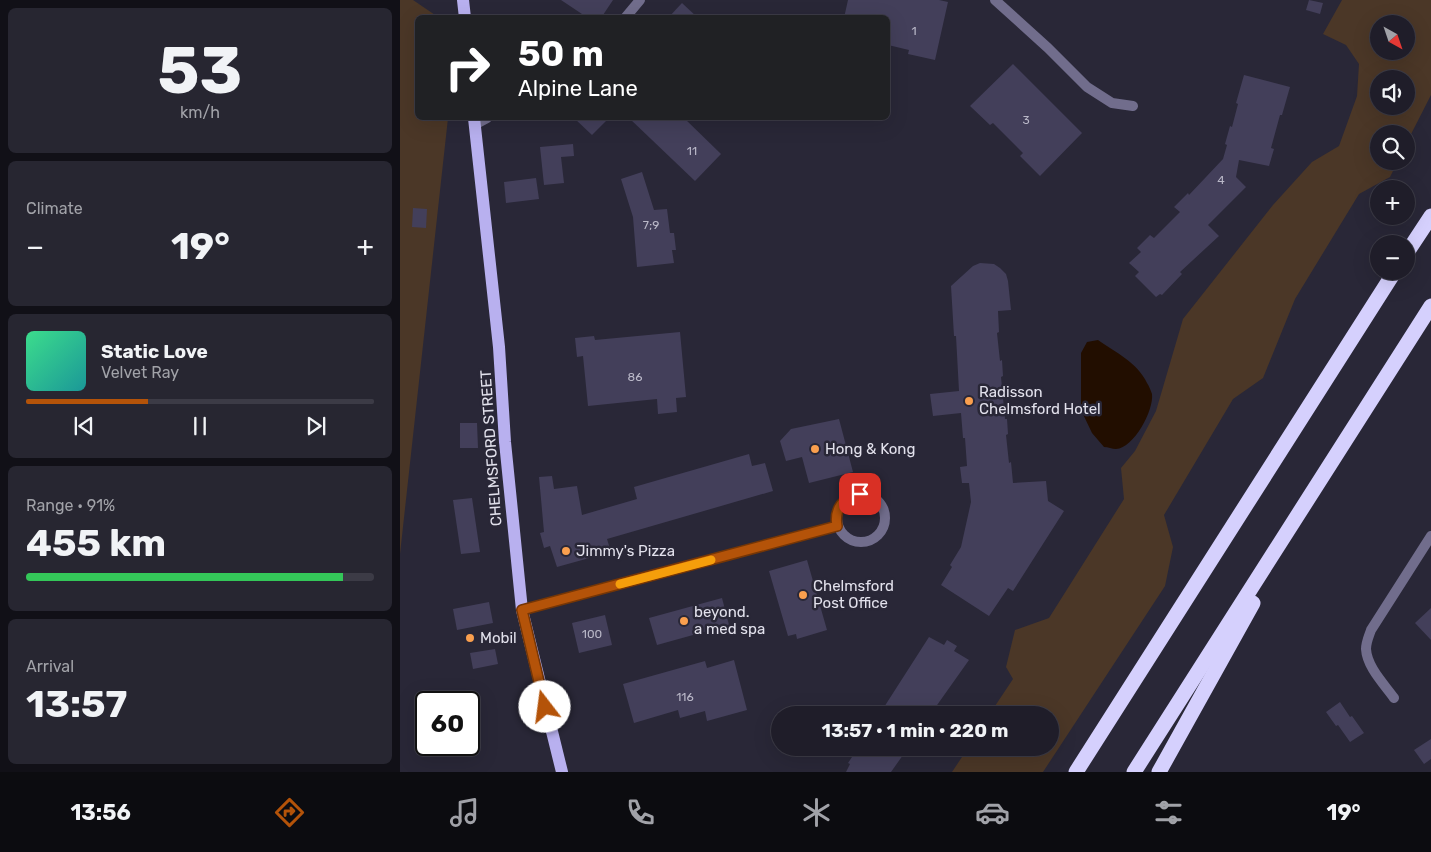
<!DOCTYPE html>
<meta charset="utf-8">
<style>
:root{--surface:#1f1d29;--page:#272631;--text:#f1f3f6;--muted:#a1a2a8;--line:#3c3b46;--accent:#b45309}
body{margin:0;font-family:Rubik,sans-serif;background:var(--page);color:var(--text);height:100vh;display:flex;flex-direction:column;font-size:19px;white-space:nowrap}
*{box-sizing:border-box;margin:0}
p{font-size:16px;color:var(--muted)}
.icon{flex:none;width:28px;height:28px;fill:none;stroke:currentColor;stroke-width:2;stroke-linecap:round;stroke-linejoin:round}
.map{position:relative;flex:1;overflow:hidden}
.panel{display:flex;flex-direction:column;gap:8px;padding:8px;background:#111017;width:400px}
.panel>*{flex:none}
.guide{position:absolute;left:15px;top:15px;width:475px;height:105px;border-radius:8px;box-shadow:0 5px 20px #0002,0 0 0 1px var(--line);background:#202124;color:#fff;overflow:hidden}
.needle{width:32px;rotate:140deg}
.controls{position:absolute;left:970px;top:15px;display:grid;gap:10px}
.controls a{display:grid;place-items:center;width:45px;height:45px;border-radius:50%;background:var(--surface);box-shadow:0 5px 20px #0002,0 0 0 1px var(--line);font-size:25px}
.speed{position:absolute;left:15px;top:691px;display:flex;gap:10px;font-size:25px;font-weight:700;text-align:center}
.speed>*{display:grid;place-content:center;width:65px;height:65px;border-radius:50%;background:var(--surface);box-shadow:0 5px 20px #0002,0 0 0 1px var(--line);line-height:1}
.speed .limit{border:2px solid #111;border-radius:8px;background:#fff;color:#111}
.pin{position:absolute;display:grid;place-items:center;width:42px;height:42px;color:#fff;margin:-21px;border-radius:10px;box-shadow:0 2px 8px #0006}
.me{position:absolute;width:55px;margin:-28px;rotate:345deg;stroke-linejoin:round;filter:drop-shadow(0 0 4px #0008)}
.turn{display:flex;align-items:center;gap:18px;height:105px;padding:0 20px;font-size:22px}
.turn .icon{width:65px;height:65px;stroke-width:2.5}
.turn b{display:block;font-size:35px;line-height:42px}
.big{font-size:38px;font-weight:700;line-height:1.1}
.panel .widget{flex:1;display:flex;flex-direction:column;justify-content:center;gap:8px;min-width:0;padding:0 18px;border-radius:8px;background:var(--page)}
.panel .dial{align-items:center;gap:0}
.dial b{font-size:65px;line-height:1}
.song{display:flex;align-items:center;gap:15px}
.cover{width:60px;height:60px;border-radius:8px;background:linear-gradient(135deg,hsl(150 70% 55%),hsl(180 70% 35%))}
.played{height:5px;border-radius:2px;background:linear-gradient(90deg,var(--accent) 35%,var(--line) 35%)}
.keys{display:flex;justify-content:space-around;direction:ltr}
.heat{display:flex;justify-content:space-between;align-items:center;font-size:28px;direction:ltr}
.charge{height:8px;border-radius:4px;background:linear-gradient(90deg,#34c759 91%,var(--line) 0)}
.trip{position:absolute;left:371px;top:706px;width:288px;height:50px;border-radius:25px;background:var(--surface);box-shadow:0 5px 20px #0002,0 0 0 1px var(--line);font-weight:700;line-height:50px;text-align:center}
.menu{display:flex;height:80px;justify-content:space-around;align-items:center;background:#0c0c10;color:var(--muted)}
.menu .icon{width:35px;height:35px}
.menu .current{color:var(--accent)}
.menu b{font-size:22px;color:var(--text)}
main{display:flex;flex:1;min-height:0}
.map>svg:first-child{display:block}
</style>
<main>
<section class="panel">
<div class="widget dial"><b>53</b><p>km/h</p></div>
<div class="widget"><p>Climate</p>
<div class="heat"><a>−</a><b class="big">19°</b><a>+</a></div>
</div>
<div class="widget">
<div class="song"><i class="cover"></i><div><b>Static Love</b><p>Velvet Ray</p></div></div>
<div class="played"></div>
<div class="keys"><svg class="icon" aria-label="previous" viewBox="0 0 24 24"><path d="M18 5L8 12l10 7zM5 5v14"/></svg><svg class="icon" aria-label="pause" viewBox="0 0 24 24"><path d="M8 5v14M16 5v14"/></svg><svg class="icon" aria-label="next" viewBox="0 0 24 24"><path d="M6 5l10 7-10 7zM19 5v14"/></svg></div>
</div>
<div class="widget"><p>Range · 91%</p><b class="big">455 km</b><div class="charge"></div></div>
<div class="widget"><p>Arrival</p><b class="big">13:57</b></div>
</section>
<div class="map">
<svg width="1031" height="772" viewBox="0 0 1031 772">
<rect width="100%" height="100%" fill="#292737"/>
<g fill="#4b3727" fill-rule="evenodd">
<path d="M 0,0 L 13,0 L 38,17 L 18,18 L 18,118 L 48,118 L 0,554 Z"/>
<path d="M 942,0 L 1031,0 L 1031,95 L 1006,144 L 1006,134 L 979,134 L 979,161 L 998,161 L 990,177 L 959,194 L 895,299 L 863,378 L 833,399 L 764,515 L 773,547 L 765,586 L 643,772 L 552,772 L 568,748 L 650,748 L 650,715 L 589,715 L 613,679 L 606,667 L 615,630 L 649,618 L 724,499 L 721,468 L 735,451 L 756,411 L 783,319 L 873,205 L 912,162 L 939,146 L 957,96 L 959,64 L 946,45 L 923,34 ZM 979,24 L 1006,24 L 1006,51 L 979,51 ZM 979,79 L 1006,79 L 1006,106 L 979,106 Z"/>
</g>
<path fill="#220e00" d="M 698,340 C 715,352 738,363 747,383 C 749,386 751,391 752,394 C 754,410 734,448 716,449 C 712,449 708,447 704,447 L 692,433 L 681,410 L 681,353 L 687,342 Z"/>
<g fill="#433f5a">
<path d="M 161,0 L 213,0 L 201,18 L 188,18 Z"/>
<path d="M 448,0 L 539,0 L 548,2 L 535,60 L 508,54 L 509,50 L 488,45 L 488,18 L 444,18 Z"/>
<path d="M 909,0 L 923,3 L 920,14 L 906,10 Z"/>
<path d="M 282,3 L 298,18 L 268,18 Z"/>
<path d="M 613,64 L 682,133 L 640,176 L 620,156 L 623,153 L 593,123 L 590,125 L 570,106 Z"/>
<path d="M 844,75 L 890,87 L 882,115 L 880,115 L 871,148 L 874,149 L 869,166 L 839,160 L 836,177 L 846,187 L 808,225 L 819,236 L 780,272 L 782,274 L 762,295 L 760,294 L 756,297 L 735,276 L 739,272 L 729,263 L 741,252 L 737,248 L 750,235 L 754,238 L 780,212 L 774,207 L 788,193 L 789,195 L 823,159 L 827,145 L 825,144 L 830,126 L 832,127 L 838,104 L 836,103 Z"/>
<path d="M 174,118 L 209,118 L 192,135 Z"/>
<path d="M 229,118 L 284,118 L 321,154 L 295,181 Z"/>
<path d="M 173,144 L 174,156 L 161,157 L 164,183 L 144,185 L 140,147 Z"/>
<path d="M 242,172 L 254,210 L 267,209 L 270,233 L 274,233 L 276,250 L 272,250 L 274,263 L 237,267 L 233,217 L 221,179 Z"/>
<path d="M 136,178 L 139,199 L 106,203 L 104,182 Z"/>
<path d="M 13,208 L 27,209 L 26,228 L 12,227 Z"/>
<path d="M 580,263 L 594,264 L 600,268 L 606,274 L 608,281 L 611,310 L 598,311 L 599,332 L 597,333 L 600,361 L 602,360 L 603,376 L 601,377 L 605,419 L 607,419 L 608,434 L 606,435 L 609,463 L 611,462 L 613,483 L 646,481 L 648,501 L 664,511 L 613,591 L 608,588 L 589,616 L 541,585 L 552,567 L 550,565 L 561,547 L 571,502 L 569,483 L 562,483 L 560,467 L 567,466 L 565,438 L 563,438 L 561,413 L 533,416 L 530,394 L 559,391 L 556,336 L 554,336 L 551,286 L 573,266 Z"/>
<path d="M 280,332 L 286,397 L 276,398 L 277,412 L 258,414 L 257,399 L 188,406 L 183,356 L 177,357 L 175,338 L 194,336 L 195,340 Z"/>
<path d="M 439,419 L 453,472 L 409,483 L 402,457 L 386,461 L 380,441 L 391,429 Z"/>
<path d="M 60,423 L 77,423 L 78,448 L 60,448 Z"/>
<path d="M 349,454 L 352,466 L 365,463 L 373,491 L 207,539 L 211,552 L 157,567 L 150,546 L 144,548 L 140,533 L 144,532 L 139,477 L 152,476 L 154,489 L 177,486 L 182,515 L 237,499 L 234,487 Z"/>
<path d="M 72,498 L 80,552 L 61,554 L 53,500 Z"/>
<path d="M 407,560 L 427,630 L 397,639 L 396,634 L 388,636 L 369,571 Z"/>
<path d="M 322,598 L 329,625 L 257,645 L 249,618 Z"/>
<path d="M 89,602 L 93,623 L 57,630 L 53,609 Z"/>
<path d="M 1031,608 L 1031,640 L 1015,623 Z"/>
<path d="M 205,615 L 212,645 L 179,653 L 172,623 Z"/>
<path d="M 529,637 L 544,645 L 547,640 L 557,646 L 554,651 L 569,660 L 530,715 L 479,715 Z"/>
<path d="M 95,649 L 98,664 L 73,669 L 70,653 Z"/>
<path d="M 334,660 L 347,710 L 307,721 L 305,711 L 280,718 L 278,710 L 234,723 L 223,684 L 305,661 L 307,668 Z"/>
<path d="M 940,702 L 950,717 L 952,716 L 964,733 L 950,742 L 938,725 L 936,726 L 926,712 Z"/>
<path d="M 1031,739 L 1031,759 L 1024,764 L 1014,750 Z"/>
<path d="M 458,748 L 508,748 L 491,772 L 446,772 L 450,764 L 448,763 Z"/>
</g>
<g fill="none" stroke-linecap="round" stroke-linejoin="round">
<g stroke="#716d8c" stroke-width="10">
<path d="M 595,0 L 648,48 L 687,87 L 712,103 L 733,106"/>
<circle cx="461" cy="518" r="24"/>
<path d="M 122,610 L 437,526"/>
<path d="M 994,698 C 984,684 967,667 966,649 C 966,642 969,636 971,630 L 1031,536"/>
</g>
<g stroke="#716d8c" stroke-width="10">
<path d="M 225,18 L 240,0"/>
<path d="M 74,125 L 87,118"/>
</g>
<g stroke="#b8b0ef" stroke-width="12">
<path d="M 63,0 L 65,18"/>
<path d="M 74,118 L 99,347 L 105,442 L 122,610 L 162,772"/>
</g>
<g stroke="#d5d0fd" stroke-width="15">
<path d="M 1006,254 L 1031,216"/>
<path d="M 676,772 L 995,271"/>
<path d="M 734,772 L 1031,306"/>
<path d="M 759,772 L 853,603"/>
</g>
</g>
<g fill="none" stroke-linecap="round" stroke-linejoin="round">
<g stroke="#753606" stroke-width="12">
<path id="route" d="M 145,707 L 122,610 L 437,526 C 434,509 443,497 460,494"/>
</g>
<use href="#route" stroke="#b45309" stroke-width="9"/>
<path stroke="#f59e0b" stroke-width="9" d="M 220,584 L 311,560"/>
</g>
<g fill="#fa9f4e" stroke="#292737" stroke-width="2">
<circle cx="569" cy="401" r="5"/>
<circle cx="415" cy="449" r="5"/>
<circle cx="166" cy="551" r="5"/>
<circle cx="403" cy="595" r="5"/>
<circle cx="284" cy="621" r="5"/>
<circle cx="70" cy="638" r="5"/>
</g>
<g text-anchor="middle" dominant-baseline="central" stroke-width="5" stroke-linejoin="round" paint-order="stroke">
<g font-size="12" fill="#bab8c8">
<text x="514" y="31">1</text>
<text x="626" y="120">3</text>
<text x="292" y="151">11</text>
<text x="821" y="180">4</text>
<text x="251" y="225">7;9</text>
<text x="235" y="377">86</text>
<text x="192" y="634">100</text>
<text x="285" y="697">116</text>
</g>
<g font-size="15" fill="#e2e1ec" stroke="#292737" text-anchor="start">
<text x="579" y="392">Radisson<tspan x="579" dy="17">Chelmsford Hotel</tspan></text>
<text x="425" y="449">Hong &amp; Kong</text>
<text x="176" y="551">Jimmy's Pizza</text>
<text x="413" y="586">Chelmsford<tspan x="413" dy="17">Post Office</tspan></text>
<text x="294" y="612">beyond.<tspan x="294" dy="17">a med spa</tspan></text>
<text x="80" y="638">Mobil</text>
</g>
<g font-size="15" fill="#e2e1ec" stroke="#292737">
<text transform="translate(91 448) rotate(-94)">CHELMSFORD STREET</text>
</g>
</g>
</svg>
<div class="controls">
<a><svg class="needle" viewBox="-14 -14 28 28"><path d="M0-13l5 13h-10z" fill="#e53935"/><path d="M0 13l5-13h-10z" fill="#a1a2a8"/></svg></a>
<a><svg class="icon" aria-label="sound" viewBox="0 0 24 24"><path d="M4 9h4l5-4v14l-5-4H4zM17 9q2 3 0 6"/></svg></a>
<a><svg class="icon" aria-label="search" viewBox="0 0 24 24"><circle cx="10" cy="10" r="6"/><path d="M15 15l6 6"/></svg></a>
<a>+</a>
<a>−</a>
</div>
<div class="speed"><div class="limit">60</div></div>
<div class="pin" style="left:460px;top:494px;background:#d93025"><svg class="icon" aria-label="arrive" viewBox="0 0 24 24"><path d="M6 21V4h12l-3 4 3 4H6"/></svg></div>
<svg class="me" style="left:145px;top:707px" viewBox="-20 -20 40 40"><circle r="19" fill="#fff"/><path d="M0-13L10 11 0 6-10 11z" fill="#b45309"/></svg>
<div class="trip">13:57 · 1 min · 220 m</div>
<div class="guide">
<div class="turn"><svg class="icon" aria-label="right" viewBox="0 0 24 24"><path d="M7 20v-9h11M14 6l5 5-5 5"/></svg><div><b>50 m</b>Alpine Lane</div></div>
</div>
</div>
</main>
<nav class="menu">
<b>13:56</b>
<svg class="icon current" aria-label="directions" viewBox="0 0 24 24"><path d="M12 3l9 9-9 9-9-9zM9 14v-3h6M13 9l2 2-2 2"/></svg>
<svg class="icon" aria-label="music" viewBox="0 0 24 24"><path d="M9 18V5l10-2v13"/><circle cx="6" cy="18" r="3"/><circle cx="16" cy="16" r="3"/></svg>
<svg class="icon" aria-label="phone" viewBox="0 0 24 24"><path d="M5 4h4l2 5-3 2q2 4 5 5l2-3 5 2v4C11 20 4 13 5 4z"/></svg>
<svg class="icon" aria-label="climate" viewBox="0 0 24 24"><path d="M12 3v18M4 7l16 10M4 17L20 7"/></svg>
<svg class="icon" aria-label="car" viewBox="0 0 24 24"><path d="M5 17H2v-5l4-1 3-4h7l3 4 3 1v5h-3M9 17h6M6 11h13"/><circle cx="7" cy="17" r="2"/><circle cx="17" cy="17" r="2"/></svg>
<svg class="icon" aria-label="filters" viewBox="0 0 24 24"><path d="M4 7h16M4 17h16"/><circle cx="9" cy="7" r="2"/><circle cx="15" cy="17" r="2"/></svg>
<b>19°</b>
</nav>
